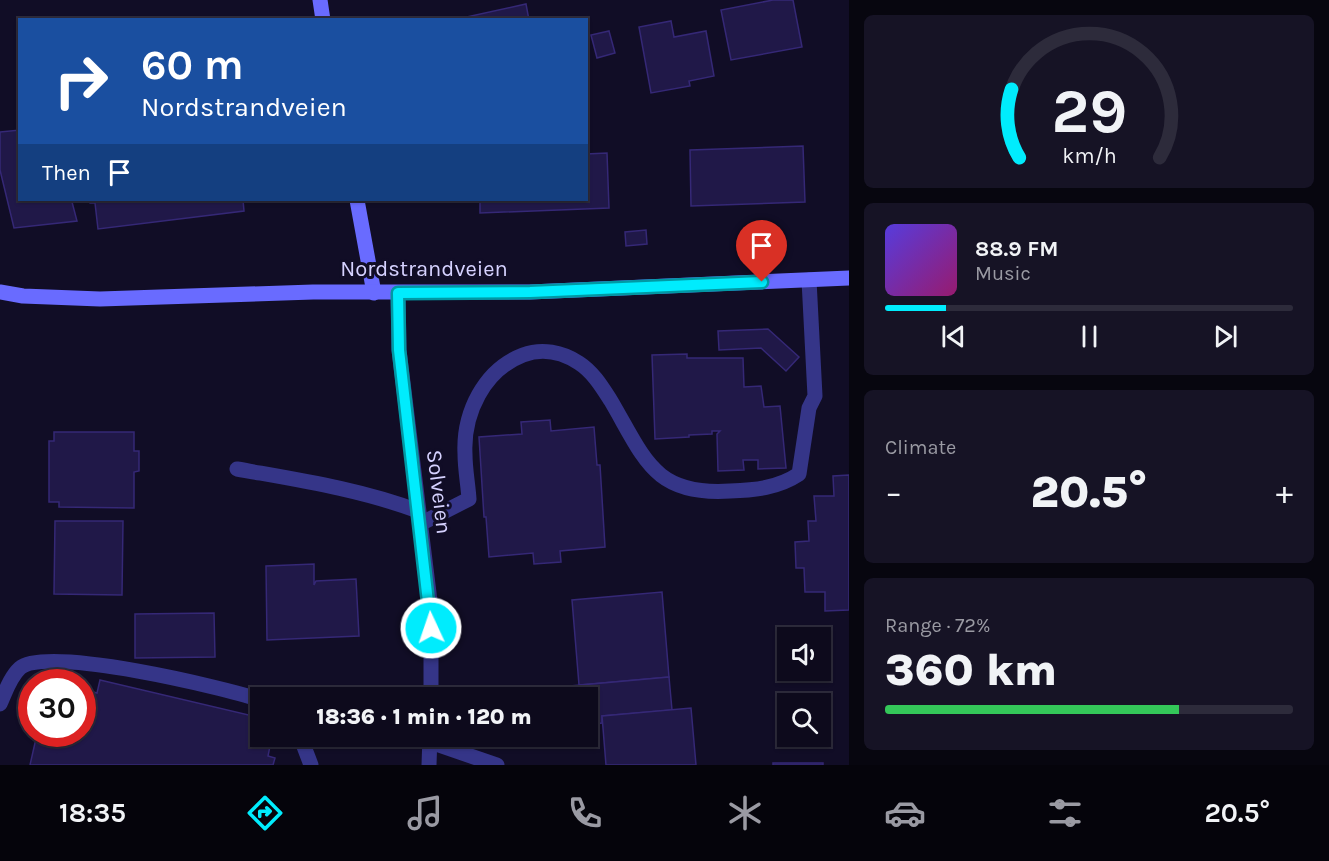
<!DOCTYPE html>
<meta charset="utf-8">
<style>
:root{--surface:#0d0a1c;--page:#161325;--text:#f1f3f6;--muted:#9a9aa3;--line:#2d2b3b;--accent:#00ecfd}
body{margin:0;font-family:Karla,sans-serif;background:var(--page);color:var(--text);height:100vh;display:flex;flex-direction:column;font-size:22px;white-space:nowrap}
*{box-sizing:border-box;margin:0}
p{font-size:20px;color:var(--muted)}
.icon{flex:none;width:33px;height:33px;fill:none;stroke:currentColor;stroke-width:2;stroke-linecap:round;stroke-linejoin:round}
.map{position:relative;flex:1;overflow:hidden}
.details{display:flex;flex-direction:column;gap:15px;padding:15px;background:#07060f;width:480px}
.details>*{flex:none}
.top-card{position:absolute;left:18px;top:18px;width:570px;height:183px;border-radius:0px;box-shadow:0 2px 4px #0004,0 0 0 2px var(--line);background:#1a4fa0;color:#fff;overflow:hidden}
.controls{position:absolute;left:777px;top:627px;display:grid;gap:12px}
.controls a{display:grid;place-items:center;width:54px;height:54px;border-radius:0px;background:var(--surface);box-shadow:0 2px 4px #0004,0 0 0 2px var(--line);font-size:30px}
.speed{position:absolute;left:18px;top:669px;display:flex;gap:12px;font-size:30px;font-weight:700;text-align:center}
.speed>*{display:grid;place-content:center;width:78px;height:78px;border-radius:50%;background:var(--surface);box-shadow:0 2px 4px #0004,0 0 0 2px var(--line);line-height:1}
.speed .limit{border:9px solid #d22;background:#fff;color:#111}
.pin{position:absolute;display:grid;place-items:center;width:51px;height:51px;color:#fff;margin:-62px -26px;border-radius:50% 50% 50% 0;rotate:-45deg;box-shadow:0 0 6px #0007}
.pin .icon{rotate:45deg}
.me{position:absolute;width:66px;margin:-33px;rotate:357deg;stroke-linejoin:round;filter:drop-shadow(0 0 4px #0008)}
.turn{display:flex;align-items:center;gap:21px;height:126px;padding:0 24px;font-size:27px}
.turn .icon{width:78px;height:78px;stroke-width:2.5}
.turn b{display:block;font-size:42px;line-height:51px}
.then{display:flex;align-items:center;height:57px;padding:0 24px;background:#0003;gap:12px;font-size:22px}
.big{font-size:45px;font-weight:800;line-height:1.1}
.details .widget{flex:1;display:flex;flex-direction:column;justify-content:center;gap:9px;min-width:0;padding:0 21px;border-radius:9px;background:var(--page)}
.details .dial{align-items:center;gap:0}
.dial svg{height:156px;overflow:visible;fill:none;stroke:var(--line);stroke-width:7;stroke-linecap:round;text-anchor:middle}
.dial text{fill:var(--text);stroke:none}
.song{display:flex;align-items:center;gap:18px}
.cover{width:72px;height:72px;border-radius:9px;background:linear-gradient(135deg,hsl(250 70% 55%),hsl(320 70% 35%))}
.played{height:6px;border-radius:3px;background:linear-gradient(90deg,var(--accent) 15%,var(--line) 15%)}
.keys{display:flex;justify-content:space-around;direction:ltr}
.heat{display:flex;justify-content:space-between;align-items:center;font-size:33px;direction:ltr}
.charge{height:9px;border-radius:4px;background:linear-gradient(90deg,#34c759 72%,var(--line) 0)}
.trip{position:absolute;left:250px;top:687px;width:348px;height:60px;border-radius:0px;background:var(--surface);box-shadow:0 2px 4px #0004,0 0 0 2px var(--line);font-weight:800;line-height:60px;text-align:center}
.tabs{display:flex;height:96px;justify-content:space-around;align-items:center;background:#05040b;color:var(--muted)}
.tabs .icon{width:42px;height:42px}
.tabs .selected{color:var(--accent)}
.tabs b{font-size:27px;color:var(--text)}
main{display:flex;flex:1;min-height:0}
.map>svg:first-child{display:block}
</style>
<main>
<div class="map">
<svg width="849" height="765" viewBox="0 0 849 765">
<rect width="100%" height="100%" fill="#110d26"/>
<g fill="#201848" stroke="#352876" stroke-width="1.5">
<path d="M 773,0 L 793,0 L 802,47 L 731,60 L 721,10 Z"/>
<path d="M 526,4 L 529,20 L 453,20 Z"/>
<path d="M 671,21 L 674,37 L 706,31 L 714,76 L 689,81 L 690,86 L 651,93 L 639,27 Z"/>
<path d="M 609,31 L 615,53 L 597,58 L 591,35 Z"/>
<path d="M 20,130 L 20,200 L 82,200 L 72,202 L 77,221 L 14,228 L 0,170 L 0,132 Z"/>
<path d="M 803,146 L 805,202 L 691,206 L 690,150 Z"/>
<path d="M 607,153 L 609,208 L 480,213 L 480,200 L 586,200 L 586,154 Z"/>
<path d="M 89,200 L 243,200 L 244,211 L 98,229 L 95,203 L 90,203 Z"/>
<path d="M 423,200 L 456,200 L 456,201 L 423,202 Z"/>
<path d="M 646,230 L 647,244 L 626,246 L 625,232 Z"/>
<path d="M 768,329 L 799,357 L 786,371 L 761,348 L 719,350 L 718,331 Z"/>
<path d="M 687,354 L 687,358 L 743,358 L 744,387 L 761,386 L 764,407 L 780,406 L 786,468 L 758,469 L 758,460 L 743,460 L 744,470 L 718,471 L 717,434 L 720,431 L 712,431 L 712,434 L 689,435 L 689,437 L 655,439 L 652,355 Z"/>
<path d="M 550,420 L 551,431 L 594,427 L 597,465 L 600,465 L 605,547 L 560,551 L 561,562 L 534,564 L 533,553 L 489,557 L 486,517 L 484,517 L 479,437 L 522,434 L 521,422 Z"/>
<path d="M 54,432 L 134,432 L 134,451 L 139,451 L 139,471 L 134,472 L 134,508 L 59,507 L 59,502 L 49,502 L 49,441 L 54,441 Z"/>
<path d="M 849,475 L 849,610 L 825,611 L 825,592 L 805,592 L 804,568 L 796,568 L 795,542 L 809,541 L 808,521 L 816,521 L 814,496 L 834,496 L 833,476 Z"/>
<path d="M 55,521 L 123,521 L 122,595 L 54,594 Z"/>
<path d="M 314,564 L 314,585 L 316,581 L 356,579 L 359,636 L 267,640 L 266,566 Z"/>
<path d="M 662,592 L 669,677 L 579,685 L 572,600 Z"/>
<path d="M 214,613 L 215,657 L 135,658 L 135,614 Z"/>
<path d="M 669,677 L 672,710 L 602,716 L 602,723 L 588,725 L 588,698 L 560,698 L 559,687 Z"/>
<path d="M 100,680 L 261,718 L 261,736 L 272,736 L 268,756 L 275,758 L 273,765 L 30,765 L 37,734 L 82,734 L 82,689 L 97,693 Z"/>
<path d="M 691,708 L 696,765 L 606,765 L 602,716 Z"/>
<rect x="773" y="763" width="50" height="2"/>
</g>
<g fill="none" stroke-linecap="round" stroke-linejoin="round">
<g stroke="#353588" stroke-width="15">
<path d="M 237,469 C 298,480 359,489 418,511"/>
<path d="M 420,524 L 469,499 C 468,484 465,469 465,454 C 463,413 484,370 523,355 C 542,348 562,352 579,363 C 593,372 602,387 611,401 C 645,459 654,496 730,491 C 755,490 778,488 799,474 L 809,408 L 815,396 L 809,280"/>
<path d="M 0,704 C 5,693 10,677 20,668 C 46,645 225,688 261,700"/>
<path d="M 300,736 L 311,765"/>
</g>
<g stroke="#353588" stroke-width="15">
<path d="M 398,293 L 399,350 L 431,609 L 431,698"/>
<path d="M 430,742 L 497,765"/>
<path d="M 429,765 L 430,736"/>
</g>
<g stroke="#696bff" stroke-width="15">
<path d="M 320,0 L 323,20"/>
<path d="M 357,200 L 374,293"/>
<path d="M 0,292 L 23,296 L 100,299 L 313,292 L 530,292 L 849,278"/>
</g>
</g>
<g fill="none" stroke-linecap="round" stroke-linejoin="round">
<g stroke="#0099a4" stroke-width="15">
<path id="route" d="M 431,628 L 399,350 L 398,293 L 530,292 L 762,282"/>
</g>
<use href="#route" stroke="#00ecfd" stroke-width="10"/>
</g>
<g text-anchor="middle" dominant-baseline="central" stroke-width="6" stroke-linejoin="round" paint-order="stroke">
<g font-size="22" fill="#d6d2ff" stroke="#110d26">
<text x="424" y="269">Nordstrandveien</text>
<text transform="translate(439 492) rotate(83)">Solveien</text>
</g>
</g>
</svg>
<div class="controls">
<a><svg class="icon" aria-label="sound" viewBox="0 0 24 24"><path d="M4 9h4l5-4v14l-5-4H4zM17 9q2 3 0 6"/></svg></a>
<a><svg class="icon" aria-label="search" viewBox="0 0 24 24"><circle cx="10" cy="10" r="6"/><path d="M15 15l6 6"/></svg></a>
</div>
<div class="speed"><div class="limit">30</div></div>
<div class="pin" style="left:762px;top:282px;background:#d93025"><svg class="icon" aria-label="arrive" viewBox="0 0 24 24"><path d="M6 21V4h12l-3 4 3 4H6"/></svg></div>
<svg class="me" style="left:431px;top:628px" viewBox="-20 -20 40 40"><circle r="17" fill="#00ecfd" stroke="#fff" stroke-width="3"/><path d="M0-11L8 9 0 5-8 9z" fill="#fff"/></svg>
<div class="trip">18:36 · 1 min · 120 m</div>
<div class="top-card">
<div class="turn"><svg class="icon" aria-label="right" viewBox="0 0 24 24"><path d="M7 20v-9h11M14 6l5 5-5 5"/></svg><div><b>60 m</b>Nordstrandveien</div></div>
<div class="then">Then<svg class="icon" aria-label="arrive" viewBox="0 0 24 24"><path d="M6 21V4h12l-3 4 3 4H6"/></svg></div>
</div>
</div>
<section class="details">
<div class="widget dial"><svg viewBox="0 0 100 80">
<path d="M14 69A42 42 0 1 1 86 69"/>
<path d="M14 69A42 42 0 0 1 10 34" stroke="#00ecfd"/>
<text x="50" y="56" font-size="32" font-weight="700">29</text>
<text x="50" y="72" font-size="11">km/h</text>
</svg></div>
<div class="widget">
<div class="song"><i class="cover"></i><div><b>88.9 FM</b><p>Music</p></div></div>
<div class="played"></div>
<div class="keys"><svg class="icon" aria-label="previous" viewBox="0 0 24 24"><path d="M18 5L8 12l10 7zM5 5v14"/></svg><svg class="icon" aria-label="pause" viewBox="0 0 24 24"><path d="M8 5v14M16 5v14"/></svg><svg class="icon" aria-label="next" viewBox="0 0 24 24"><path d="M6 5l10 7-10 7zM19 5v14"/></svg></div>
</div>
<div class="widget"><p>Climate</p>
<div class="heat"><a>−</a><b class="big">20.5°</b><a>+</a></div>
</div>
<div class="widget"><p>Range · 72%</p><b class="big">360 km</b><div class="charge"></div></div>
</section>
</main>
<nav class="tabs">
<b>18:35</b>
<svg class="icon selected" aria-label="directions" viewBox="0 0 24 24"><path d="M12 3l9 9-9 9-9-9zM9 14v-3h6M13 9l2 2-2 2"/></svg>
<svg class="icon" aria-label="music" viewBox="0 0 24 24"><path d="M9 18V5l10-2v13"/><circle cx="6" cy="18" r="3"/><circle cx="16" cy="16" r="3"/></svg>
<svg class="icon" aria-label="phone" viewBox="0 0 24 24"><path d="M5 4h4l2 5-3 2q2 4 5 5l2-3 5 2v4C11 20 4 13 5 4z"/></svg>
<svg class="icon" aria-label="climate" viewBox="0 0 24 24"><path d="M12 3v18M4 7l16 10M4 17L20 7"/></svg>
<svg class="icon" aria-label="car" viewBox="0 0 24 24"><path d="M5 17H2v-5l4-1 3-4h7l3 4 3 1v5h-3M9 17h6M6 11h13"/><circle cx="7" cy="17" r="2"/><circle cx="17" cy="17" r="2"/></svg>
<svg class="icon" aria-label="filters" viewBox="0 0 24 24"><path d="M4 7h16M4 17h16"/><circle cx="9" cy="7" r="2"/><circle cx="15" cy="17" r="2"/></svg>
<b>20.5°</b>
</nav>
